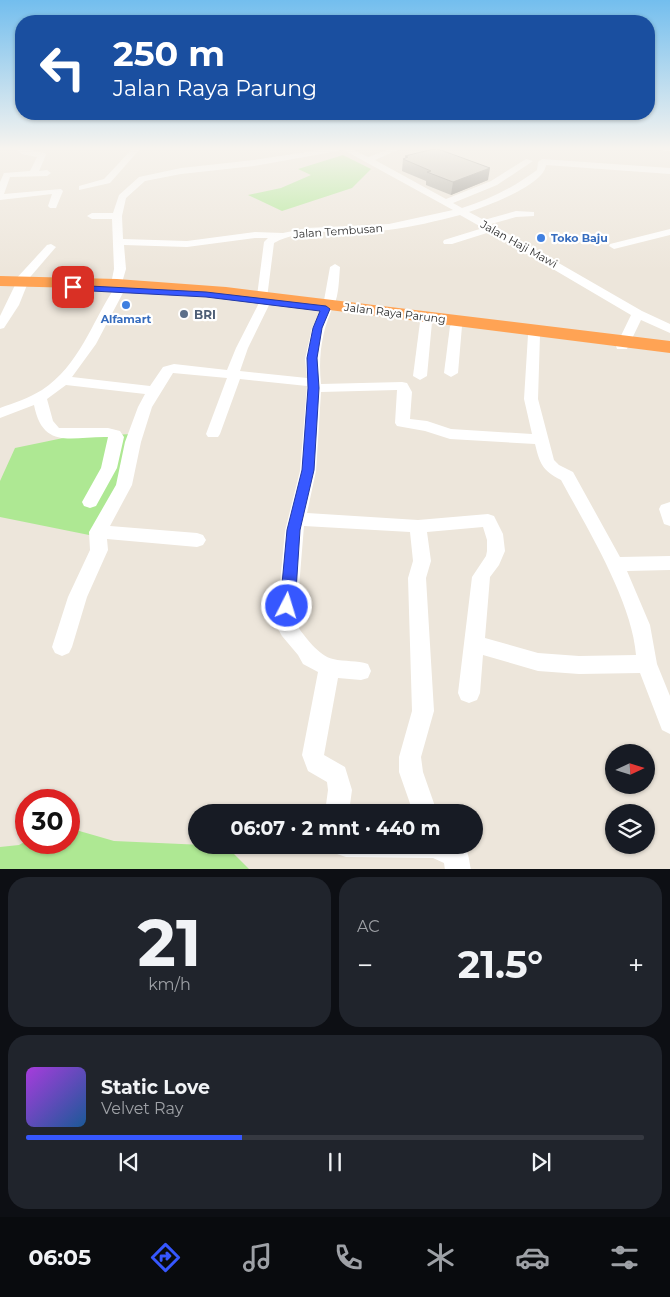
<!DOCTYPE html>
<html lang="id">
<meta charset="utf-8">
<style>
:root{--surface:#171b24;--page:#20242c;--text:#f1f3f6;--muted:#9ea1a6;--line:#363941;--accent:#3657ff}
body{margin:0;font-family:Montserrat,sans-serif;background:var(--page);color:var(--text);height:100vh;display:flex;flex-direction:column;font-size:19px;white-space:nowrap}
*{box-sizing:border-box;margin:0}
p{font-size:16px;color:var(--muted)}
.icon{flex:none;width:28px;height:28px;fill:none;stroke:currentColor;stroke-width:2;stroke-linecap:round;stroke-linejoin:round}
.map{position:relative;height:869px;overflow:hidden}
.details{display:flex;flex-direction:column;gap:8px;padding:8px;background:#0d0f14;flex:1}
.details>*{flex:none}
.banner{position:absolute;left:15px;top:15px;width:640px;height:105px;border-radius:20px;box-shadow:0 1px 4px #0004;background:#1a4fa0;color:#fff;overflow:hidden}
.needle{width:32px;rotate:86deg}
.tools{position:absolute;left:605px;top:744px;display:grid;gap:10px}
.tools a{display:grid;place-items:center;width:50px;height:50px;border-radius:50%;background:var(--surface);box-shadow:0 1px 4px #0004;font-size:25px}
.speed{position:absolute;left:15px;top:789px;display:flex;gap:10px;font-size:25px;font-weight:700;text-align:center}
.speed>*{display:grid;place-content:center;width:65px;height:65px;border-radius:50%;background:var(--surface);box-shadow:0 1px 4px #0004;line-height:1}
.speed .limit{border:8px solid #d22;background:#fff;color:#111}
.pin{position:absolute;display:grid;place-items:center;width:42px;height:42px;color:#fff;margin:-21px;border-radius:10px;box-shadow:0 2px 8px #0006}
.me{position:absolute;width:55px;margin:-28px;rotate:5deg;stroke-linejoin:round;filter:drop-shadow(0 0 4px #0008)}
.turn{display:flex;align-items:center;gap:18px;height:105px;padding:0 15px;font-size:22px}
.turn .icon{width:65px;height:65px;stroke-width:2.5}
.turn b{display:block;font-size:35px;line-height:42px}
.big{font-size:38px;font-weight:700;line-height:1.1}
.details .widget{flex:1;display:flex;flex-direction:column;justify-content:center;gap:8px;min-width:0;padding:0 18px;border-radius:20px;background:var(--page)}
.details .dial{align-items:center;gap:0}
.dial b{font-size:65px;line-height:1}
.song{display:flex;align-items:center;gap:15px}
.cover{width:60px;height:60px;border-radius:8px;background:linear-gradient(135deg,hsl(280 70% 55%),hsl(210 70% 35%))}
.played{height:5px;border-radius:2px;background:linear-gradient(90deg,var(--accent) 35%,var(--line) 35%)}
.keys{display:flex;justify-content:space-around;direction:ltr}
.heat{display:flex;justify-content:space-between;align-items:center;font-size:28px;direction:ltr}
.details .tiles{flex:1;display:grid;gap:8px;grid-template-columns:1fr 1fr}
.widget:last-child{grid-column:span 2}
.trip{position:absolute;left:188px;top:804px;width:295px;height:50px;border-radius:25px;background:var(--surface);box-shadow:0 1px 4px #0004;font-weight:700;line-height:50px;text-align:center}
.menu{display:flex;height:80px;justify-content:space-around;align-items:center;background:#090b0e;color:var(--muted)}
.menu .icon{width:35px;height:35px}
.menu .selected{color:var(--accent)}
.menu b{font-size:22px;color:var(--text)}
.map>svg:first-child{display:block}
</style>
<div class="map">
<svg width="670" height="870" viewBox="0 0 670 870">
<rect width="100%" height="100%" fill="#ede6db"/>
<g fill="#aee893">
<path d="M 343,155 L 371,169 L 352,188 L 282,211 L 248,195 L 281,188 L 311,175 L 298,169 Z"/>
<path d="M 133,434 L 124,474 L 94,536 L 0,517 L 0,481 L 15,448 L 68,437 Z"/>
<path d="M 69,828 L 114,841 L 226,846 L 249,869 L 0,869 L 0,847 L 19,845 L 26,841 L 26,842 L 69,842 Z"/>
</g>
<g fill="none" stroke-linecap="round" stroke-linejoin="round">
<g fill="#fff" fill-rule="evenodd">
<path d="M 17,149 L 26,149 L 45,153 L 46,155 L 39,171 L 47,170 L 51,173 L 47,176 L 10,177 L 4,194 L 61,189 L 63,191 L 56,208 L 50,208 L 48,206 L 52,194 L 0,200 L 0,182 L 4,173 L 30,171 L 37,157 L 22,154 Z"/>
<path d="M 132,149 L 140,149 L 110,183 L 79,190 L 79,186 L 104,179 Z"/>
<path d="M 325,149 L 352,149 L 368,157 L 390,149 L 400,149 L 375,160 L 446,199 L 491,181 L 526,159 L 533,161 L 497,185 L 453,203 L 462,208 C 489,200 514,187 537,170 L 538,162 L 542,159 L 670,168 L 670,174 L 546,165 C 544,185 487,206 469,212 L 484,220 L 516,211 L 534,212 L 534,216 L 516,217 L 491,224 L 642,311 L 670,324 L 670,333 L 641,320 L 627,349 L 617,349 L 616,346 L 631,315 L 490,232 L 452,244 L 444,244 L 443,242 L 444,240 L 483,228 L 460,215 C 437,221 412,227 388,230 C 354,234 304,226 274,243 L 267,298 L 271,301 L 248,348 L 240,371 L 307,378 L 305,359 L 312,328 L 323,306 L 330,267 L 335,264 L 340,267 C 339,278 339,295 334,305 C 322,329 318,356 321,384 L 402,382 L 407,383 L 412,392 L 410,419 L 427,421 L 451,429 L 532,434 L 524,399 L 528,335 L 534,331 L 538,332 L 540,335 L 538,399 L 554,460 L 559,465 L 573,472 L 620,557 L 670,556 L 670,570 L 627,571 L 650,625 L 657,664 L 670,696 L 670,734 L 662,730 L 640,673 L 579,674 L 538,671 L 483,655 L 480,693 L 477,700 L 469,703 L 461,700 L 458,693 L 472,577 L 486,556 L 487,551 L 487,540 L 483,527 L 427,532 L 431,561 L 426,578 L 434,711 L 421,757 L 423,772 L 437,812 L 413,812 L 399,772 L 399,757 L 412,711 L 408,578 L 413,561 L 410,532 L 304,526 L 296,624 C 304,636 319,656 333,659 C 345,662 357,660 368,664 L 371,671 L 368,678 L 361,680 L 338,678 L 324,755 L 345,767 L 352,790 L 349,812 L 325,812 L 328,790 L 327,782 L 308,771 L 302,755 L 318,672 L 303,664 L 298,655 L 282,636 L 276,625 L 285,531 L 300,471 L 307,386 L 240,379 L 220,434 L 218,437 L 208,437 L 206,434 L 227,378 L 173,373 L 152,407 L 141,442 L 132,485 L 110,526 L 197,533 L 203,535 L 206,540 L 203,545 L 197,547 L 107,539 L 108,550 L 87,597 L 72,647 L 69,653 L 62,656 L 55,653 L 52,647 L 68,597 L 90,550 L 89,532 L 116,485 L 125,442 L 138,407 L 145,394 L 66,385 L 47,399 L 53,421 L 59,428 L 108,428 L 120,431 L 124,437 L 117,468 L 96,506 L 90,508 L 84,506 L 82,502 L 101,468 L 108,437 C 73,436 43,451 34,405 L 0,418 L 0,408 C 14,403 29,398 42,390 C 79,366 92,322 115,287 L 111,284 L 114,269 L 112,219 L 92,219 L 87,216 L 92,213 L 113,213 L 119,195 L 139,177 L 181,168 L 254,160 ZM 342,149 L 453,210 L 389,224 L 307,228 L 283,233 L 255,232 L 187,241 L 123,239 L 122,216 L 126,198 L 145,181 L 181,174 L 254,166 L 338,151 ZM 255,238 L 268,238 L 264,242 L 257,296 L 261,299 L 236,348 L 227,370 L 174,364 L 163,367 L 150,386 L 72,377 L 96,344 L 125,289 L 121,286 L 126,269 L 124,245 L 187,247 ZM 397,390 L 395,423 L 397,426 L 425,431 L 450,439 L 535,444 C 540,464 542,470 561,480 C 587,528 632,601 636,655 L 579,656 L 538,653 L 485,638 L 490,577 L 499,565 L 505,551 L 503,534 L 494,516 L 488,514 L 418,520 L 307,513 L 316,471 L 321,392 Z"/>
<path d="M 662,149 L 670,149 L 670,151 L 663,151 Z"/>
<path d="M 670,229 L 670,235 L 614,249 L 609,246 L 610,244 Z"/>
<path d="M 51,244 L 56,247 L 25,283 L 27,285 L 19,305 L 4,328 L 0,329 L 0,316 L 16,283 L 14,281 L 47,245 Z"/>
<path d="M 426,318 L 432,322 L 427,376 L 420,380 L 413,376 L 420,322 Z"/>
<path d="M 456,322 L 462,326 L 458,373 L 451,377 L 444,373 L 450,326 Z"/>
<path d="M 670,502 L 670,526 L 664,524 L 659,509 L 661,505 Z"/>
<path d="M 334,845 L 462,845 C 469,850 469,861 471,870 L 445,870 L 444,863 L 433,858 L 346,857 L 337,854 Z"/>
</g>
<path fill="#ffa354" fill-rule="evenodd" d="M 0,276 L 117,279 L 226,287 L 670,341 L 670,353 L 226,297 L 117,289 L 0,286 Z"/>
</g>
<path fill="#aca9a0" d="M 405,156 L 488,180 L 451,195 L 426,185 L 426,181 L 402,171 L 403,159 L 405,158 Z"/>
<path fill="#8c8982" d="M 490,168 L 488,180 L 451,195 L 453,182 Z"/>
<path fill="#c8c4ba" stroke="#8c8982" d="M 434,149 L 438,149 L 490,168 L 453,182 L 427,172 L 431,171 L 403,159 L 408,157 L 405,156 Z"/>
<linearGradient id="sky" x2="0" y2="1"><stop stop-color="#73beee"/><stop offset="0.55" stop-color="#f7f4ef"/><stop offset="1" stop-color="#f7f4ef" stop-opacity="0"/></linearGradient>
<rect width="670" height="270" fill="url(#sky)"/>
<path fill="#3657ff" stroke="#2339a6" d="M 70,285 L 206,292 L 326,306 L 330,309 L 322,328 L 317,358 L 319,388 L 314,470 L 300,530 L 295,606 L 292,611 L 287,612 L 282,611 L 280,606 L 287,530 L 302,470 L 308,388 L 307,358 L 313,328 L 320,311 L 206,297 L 73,290 L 70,289 Z"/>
<g fill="#3f7fe0" stroke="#fff" stroke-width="2">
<circle cx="541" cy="238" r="5"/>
<circle cx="126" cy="305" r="5"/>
</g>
<circle fill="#5c6f8a" stroke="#fff" stroke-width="2" cx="184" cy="314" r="5"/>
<g text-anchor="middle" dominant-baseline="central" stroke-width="4.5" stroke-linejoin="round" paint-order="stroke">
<g font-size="11" fill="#2a2a2a" stroke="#fff">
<text transform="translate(338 231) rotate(-4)">Jalan Tembusan</text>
<text transform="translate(519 244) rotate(29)">Jalan Haji Mawi</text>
<text transform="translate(395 313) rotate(7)">Jalan Raya Parung</text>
</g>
<g font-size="11" font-weight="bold" fill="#366cbe" stroke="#fff" text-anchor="start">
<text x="551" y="238">Toko Baju</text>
<text x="126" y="319" text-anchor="middle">Alfamart</text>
</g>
<g font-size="12" font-weight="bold" fill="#4e5e75" stroke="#fff" text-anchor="start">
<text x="194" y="314">BRI</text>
</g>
</g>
</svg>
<div class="tools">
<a><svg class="needle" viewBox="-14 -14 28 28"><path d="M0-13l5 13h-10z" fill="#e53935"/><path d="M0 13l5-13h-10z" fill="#9ea1a6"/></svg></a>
<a><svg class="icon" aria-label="layers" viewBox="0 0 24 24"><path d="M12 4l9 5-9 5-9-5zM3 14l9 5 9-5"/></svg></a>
</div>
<div class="speed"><div class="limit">30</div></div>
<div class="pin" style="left:73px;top:287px;background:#d93025"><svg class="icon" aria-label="arrive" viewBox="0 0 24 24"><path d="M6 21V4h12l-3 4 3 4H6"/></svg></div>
<svg class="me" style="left:287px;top:606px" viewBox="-20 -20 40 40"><circle r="17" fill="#3657ff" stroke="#fff" stroke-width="3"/><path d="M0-11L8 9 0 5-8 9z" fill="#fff"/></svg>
<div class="trip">06:07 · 2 mnt · 440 m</div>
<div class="banner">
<div class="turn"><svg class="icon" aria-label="left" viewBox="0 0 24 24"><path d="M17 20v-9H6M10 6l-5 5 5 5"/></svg><div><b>250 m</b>Jalan Raya Parung</div></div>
</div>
</div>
<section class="details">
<div class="tiles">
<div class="widget dial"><b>21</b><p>km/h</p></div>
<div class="widget"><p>AC</p>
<div class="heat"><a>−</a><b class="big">21.5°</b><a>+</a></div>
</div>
<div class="widget">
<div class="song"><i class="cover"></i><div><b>Static Love</b><p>Velvet Ray</p></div></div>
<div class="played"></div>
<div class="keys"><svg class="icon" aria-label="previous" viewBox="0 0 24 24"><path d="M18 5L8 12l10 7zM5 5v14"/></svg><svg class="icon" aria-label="pause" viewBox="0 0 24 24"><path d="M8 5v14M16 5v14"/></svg><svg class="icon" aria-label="next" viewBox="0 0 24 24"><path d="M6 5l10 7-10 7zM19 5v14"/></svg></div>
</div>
</div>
</section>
<nav class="menu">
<b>06:05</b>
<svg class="icon selected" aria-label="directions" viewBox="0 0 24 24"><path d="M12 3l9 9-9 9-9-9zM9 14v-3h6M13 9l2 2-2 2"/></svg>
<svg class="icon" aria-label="music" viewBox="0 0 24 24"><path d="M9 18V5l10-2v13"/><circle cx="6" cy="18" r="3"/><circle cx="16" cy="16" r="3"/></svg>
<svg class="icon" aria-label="phone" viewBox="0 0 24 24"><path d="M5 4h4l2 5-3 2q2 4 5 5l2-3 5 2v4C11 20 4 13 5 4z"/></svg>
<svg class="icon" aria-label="climate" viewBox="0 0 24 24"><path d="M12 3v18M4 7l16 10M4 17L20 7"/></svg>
<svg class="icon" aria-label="car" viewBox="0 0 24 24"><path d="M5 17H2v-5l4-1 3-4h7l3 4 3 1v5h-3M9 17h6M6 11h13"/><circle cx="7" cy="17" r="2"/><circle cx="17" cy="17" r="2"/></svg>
<svg class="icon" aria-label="filters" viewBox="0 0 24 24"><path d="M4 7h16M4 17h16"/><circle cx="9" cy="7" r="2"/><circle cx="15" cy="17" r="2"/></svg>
</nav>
